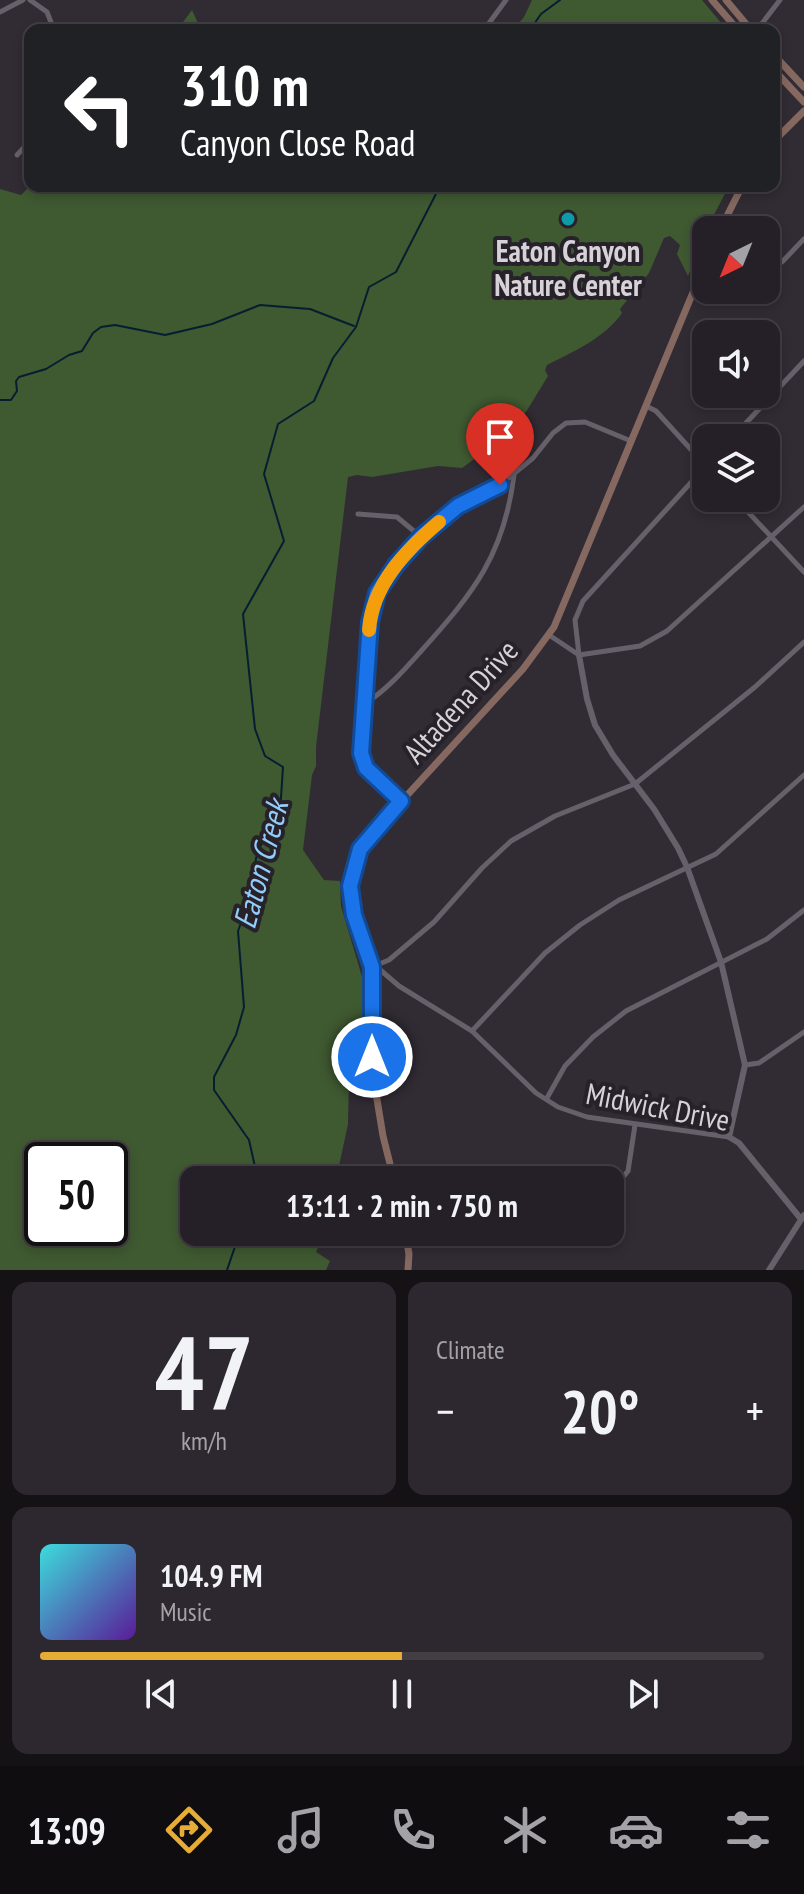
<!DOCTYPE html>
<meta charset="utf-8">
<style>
:root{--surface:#252027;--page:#2d282f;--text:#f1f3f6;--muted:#a3a3a7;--line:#423e44;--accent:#e7ac36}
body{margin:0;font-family:"PT Sans Narrow",sans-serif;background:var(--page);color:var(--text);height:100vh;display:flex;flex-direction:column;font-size:30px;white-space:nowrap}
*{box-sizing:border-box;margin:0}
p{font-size:26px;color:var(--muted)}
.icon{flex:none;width:44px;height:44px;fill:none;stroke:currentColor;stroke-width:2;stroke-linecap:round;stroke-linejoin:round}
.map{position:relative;height:1270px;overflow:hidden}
.panel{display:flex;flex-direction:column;gap:12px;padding:12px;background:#141215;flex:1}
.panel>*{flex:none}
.top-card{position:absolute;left:24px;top:24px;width:756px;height:168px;border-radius:16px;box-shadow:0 4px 12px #0003,0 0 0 2px var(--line);background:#202124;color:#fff;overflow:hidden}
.needle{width:52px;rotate:223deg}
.buttons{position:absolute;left:692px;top:216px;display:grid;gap:16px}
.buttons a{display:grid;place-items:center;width:88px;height:88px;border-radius:16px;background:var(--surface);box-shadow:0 4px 12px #0003,0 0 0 2px var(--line);font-size:40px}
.speed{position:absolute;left:24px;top:1142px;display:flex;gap:16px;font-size:40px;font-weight:700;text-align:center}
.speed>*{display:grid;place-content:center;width:104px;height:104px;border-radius:50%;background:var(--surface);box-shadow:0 4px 12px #0003,0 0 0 2px var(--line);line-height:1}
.speed .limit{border:4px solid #111;border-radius:12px;background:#fff;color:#111}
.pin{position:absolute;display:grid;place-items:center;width:68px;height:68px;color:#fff;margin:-82px -34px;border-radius:50% 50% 50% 0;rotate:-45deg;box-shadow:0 0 8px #0007}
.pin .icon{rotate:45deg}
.me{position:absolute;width:88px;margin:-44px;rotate:0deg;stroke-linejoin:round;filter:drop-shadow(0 0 6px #0008)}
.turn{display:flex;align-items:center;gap:28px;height:168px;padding:0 24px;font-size:36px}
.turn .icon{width:104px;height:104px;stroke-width:2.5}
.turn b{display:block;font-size:56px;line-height:68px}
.big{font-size:60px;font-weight:600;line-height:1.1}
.panel .tile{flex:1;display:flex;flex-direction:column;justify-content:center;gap:12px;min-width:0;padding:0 28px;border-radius:16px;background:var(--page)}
.panel .dial{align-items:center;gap:0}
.dial b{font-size:104px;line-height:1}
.song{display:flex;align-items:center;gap:24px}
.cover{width:96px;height:96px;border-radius:12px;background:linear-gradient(135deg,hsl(180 70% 55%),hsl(270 70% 35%))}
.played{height:8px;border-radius:4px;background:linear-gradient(90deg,var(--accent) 50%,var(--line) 50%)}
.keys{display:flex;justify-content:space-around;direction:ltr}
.heat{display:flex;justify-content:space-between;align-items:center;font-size:44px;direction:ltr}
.panel .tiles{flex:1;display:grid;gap:12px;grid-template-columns:1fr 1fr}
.tile:last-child{grid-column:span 2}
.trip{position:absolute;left:180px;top:1166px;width:444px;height:80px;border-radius:16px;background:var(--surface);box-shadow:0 4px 12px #0003,0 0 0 2px var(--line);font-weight:600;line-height:80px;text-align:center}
.menu{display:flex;height:128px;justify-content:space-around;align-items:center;background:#0f0d10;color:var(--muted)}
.menu .icon{width:56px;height:56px}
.menu .active{color:var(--accent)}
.menu b{font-size:36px;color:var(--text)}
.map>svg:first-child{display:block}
</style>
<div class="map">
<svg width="804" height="1270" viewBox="0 0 804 1270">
<rect width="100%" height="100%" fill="#312b34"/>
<g fill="#3f5931" fill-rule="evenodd">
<path d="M 532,0 L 702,0 L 727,30 L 513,30 L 524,17 Z"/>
<path d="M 192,10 L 201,30 L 177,30 Z"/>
<path d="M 30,186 L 729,186 L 706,230 L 688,276 L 677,254 L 680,245 L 670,236 L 664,238 L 649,273 L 620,309 L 622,313 C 606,337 573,352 547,365 L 545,370 L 548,376 L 526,412 L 500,433 L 477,457 L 462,468 L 438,466 L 372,477 L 357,475 L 348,477 L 316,747 L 316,766 L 312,775 L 303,850 L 324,880 L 340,881 L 341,906 L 363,980 L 365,1078 L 349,1080 L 348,1124 L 336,1180 L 194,1180 L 194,1232 L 325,1232 L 316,1252 L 330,1261 L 326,1270 L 0,1270 L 0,189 L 21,195 ZM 42,1160 L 110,1160 L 110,1228 L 42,1228 Z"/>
</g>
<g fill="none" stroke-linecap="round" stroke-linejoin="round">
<g stroke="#051f31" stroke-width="2">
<path d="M 530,30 L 541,14 L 560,0"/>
<path d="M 0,400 L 11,400 L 17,391 L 16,381 L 19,377 L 46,369 L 69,355 L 82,351 L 93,333 L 101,327 L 115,325 L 165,335 L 212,324 L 260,305 L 310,309 L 354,326"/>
<path d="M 258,1180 L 249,1140 L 214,1090 L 214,1077 L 236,1035 L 244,1007 L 238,931 L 252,893 L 256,858 L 262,842 L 280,813 L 283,767 L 265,756 L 255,729 L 243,614 L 284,541 L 264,474 L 278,424 L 314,401 L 333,358 L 356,327 L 369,287 L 396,272 L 440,186"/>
<path d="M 227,1270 L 240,1232"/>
</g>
<g stroke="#66606b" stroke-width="5">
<path d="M 30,0 L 47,12 L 54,30"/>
<path d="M 0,12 L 23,0"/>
<path d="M 484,30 L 506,0"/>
<path d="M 757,30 L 780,0"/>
<path d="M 17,155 L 30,141"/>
<path d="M 766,269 L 782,262 L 804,239"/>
<path d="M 732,438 L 804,361"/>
<path d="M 735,498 L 804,572"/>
<path d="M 358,514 L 397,517 L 421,537"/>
<path d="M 549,635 L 579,655 L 640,646 L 667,631 L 804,507"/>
<path d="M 579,655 L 575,620 L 583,601 L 706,466 L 656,411 L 646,406"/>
<path d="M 364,704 C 386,691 405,669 422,650 C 474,592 504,555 514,475"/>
<path d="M 401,801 L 366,768 L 361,753 L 370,622 L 377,593 L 396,565 L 421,537 L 458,506 L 500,485 L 533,458 L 553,433 L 566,423 L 585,422 L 631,441"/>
<path d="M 372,967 L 389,960 L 434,922 L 482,868 L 511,841 L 555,816 L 635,784 L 755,687 L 804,642"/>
<path d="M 373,968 L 378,968 L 399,986 L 472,1031 L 536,1093 L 558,1107 L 587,1117 L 729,1137"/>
<path d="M 472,1031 L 545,953 L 580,925 L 619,900 L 716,854 L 804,775"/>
<path d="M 745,1065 L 759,1063 L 804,1032"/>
<path d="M 547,1098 L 565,1066 L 593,1037 L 626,1011 L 767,939 L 804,910"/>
<path d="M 610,1193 L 628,1171 L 635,1125"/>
</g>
<g stroke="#66606b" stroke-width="6">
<path d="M 579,655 L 587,699 L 595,725 L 613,755 L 654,809 L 678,848 L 687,867 L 721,962 L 745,1065 L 729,1137 L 739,1143 L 801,1219"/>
<path d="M 769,1270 L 804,1215"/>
</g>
<g stroke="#856860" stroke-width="7">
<path d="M 712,0 L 738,30"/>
<path d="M 726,0 L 751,30"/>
<path d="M 774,55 L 804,87"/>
<path d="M 774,70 L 804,102"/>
<path d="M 774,141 L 804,111"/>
<path d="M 720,230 L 742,186"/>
<path d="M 394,1180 L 383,1136 L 374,1081 L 372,967 L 350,898 L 352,872 L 366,840 L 523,669 L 554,627 L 706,261"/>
<path d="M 405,1232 L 409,1254 L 408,1270"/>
</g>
</g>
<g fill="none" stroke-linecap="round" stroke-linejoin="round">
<g stroke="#114b97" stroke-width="20">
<path id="route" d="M 372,1057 L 372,967 L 354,915 L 350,886 L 360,849 L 401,801 L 366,768 L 361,753 L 370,622 L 377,593 L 396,565 L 421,537 L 458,506 L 500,485"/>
</g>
<use href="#route" stroke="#1a73e8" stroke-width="14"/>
<path stroke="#f59e0b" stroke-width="14" d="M 369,630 C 372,585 406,550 439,522"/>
</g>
<circle fill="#0f9aa8" stroke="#27222a" stroke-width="3" cx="568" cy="219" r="8"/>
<g text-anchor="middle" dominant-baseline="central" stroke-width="8" stroke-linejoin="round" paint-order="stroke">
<g font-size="30" font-weight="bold" fill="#d6d2d8" stroke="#27222a">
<text x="568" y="250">Eaton Canyon<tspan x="568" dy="34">Nature Center</tspan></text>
</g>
<g font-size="30" fill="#d6d2d8" stroke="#27222a">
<text transform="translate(460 701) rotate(-48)">Altadena Drive</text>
<text transform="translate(658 1106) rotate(11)">Midwick Drive</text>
</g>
<g font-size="32" font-style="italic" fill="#93ccf9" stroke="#27222a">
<text transform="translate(260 864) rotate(-75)">Eaton Creek</text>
</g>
</g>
</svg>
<div class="buttons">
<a><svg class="needle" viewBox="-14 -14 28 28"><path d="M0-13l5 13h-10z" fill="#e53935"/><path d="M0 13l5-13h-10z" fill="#a3a3a7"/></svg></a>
<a><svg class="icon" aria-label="sound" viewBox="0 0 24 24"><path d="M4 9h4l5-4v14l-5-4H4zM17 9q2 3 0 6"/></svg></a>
<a><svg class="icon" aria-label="layers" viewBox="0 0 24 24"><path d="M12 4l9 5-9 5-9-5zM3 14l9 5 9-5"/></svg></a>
</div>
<div class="speed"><div class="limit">50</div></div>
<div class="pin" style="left:500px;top:485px;background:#d93025"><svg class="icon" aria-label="arrive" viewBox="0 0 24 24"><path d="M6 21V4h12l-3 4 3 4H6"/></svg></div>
<svg class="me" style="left:372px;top:1057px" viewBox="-20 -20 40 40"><circle r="17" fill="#1a73e8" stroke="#fff" stroke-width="3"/><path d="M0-11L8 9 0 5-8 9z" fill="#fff"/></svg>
<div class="trip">13:11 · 2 min · 750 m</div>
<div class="top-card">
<div class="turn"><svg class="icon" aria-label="left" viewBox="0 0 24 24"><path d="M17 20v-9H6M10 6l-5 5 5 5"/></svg><div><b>310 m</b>Canyon Close Road</div></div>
</div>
</div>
<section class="panel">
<div class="tiles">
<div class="tile dial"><b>47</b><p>km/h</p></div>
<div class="tile"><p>Climate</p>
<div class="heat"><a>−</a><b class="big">20°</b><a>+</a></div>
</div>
<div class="tile">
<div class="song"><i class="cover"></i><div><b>104.9 FM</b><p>Music</p></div></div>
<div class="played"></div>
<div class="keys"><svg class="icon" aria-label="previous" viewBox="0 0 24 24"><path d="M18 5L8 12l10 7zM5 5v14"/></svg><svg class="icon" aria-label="pause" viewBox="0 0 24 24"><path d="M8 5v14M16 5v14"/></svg><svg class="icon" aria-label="next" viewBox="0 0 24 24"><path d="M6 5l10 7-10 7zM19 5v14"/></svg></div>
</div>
</div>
</section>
<nav class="menu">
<b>13:09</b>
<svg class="icon active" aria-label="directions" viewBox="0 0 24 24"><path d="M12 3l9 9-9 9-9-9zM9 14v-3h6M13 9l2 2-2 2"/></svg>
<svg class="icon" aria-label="music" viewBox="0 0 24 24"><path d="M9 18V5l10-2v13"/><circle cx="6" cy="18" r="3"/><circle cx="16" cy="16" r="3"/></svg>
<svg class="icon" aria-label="phone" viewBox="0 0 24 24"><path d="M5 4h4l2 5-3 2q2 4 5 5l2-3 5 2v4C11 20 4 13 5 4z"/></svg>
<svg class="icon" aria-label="climate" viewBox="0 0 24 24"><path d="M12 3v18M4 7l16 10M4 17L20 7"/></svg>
<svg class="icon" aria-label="car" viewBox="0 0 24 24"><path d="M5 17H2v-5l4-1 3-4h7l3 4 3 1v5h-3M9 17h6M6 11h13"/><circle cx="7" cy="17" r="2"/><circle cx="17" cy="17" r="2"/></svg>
<svg class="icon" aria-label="filters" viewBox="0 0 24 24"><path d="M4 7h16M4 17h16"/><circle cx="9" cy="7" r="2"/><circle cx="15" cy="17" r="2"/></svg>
</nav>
